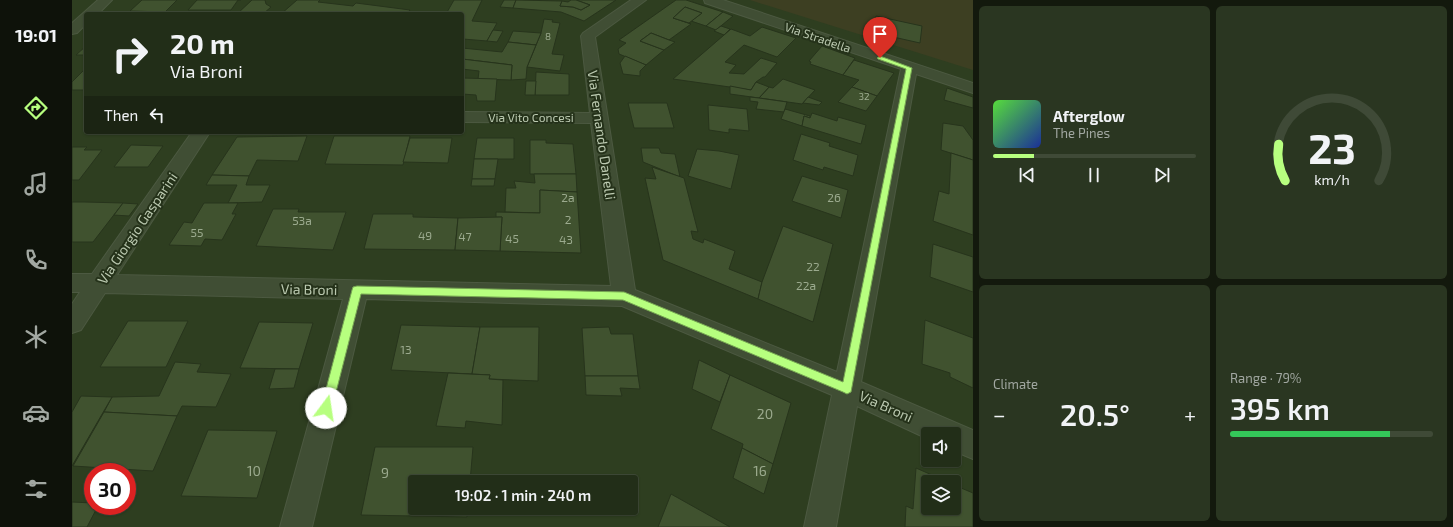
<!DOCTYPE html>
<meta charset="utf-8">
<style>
:root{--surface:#222e18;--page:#2a3621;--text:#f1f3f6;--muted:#a2a8a2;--line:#3f4a37;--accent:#b7ff7f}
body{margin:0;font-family:"Exo 2",sans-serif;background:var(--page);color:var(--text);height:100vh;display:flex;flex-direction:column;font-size:15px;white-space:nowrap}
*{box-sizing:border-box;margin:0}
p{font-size:13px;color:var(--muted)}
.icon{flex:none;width:22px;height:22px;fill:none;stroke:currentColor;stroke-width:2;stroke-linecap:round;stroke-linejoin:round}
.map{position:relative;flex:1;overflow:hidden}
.details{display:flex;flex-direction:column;gap:6px;padding:6px;background:#13190d;width:480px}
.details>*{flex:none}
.hud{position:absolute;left:12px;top:12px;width:380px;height:122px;border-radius:4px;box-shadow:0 1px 3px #0004,0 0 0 1px var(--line);background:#222e18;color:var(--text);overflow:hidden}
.buttons{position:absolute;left:849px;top:427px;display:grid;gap:8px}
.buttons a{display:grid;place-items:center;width:40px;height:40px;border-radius:4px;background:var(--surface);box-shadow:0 1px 3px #0004,0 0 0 1px var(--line);font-size:20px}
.speed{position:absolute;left:12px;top:463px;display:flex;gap:8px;font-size:20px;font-weight:700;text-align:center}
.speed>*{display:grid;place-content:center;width:52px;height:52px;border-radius:50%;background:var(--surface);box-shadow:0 1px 3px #0004,0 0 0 1px var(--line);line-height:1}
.speed .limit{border:6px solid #d22;background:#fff;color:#111}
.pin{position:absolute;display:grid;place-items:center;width:34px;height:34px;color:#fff;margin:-41px -17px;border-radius:50% 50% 50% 0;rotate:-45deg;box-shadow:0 0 4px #0007}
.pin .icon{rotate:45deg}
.me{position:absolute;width:44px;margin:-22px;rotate:14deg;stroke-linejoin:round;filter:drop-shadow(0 0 3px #0008)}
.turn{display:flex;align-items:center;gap:14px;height:84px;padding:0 20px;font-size:18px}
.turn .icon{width:52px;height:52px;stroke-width:2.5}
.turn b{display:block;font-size:28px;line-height:34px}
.then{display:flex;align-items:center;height:38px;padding:0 20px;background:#0003;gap:8px;font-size:15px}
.big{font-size:30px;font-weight:600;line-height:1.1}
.details .widget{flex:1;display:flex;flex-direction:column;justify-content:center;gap:6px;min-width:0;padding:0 14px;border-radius:6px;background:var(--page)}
.details .dial{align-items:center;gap:0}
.dial svg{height:104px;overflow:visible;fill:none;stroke:var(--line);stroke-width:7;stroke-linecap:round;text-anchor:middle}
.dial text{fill:var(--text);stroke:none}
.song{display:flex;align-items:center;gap:12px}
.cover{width:48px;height:48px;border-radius:6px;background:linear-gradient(135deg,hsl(110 70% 55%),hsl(230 70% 35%))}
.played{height:4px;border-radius:2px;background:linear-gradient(90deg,var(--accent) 20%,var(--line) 20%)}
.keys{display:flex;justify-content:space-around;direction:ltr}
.heat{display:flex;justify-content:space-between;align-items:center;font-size:22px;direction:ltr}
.charge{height:6px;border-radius:3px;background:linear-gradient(90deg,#34c759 79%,var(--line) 0)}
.details .tiles{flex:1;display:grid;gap:6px;grid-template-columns:repeat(2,1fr)}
.trip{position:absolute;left:336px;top:475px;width:230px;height:40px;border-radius:4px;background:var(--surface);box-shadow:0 1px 3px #0004,0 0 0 1px var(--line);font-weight:600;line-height:40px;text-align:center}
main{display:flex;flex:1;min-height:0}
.tabs{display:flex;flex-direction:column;width:72px;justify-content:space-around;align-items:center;background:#0e120a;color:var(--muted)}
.tabs .icon{width:28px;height:28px}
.tabs .active{color:var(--accent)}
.tabs b{font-size:18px;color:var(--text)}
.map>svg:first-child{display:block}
</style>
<main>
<nav class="tabs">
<b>19:01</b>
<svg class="icon active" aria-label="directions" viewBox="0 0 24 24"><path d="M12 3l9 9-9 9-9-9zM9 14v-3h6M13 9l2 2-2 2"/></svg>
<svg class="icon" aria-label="music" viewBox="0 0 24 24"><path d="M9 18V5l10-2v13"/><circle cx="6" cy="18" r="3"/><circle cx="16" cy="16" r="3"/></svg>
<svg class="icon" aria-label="phone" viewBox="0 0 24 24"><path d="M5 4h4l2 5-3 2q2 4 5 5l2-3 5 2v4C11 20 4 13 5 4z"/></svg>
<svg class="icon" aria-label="climate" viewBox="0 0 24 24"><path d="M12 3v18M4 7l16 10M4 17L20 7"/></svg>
<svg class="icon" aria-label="car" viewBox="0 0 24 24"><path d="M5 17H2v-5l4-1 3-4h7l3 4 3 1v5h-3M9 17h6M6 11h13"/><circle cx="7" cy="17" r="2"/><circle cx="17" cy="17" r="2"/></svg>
<svg class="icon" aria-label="filters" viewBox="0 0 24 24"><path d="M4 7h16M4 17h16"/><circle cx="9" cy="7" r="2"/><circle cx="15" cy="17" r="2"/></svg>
</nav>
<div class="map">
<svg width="901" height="527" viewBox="0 0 901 527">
<rect width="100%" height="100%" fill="#2e3e20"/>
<path fill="#3d3f22" d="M 678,0 L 901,0 L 901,70 Z"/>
<g fill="#40522f" stroke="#27341c">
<path d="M 70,0 L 105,0 L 93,12 L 58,11 Z"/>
<path d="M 125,0 L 169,0 L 166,0 L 159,10 L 116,10 Z"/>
<path d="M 180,0 L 193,0 L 194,4 L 199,7 L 191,14 L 165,14 Z"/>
<path d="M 225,0 L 248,0 L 246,2 L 281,6 L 284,3 L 338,10 L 335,14 L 209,14 Z"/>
<path d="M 382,0 L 410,0 L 400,21 L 425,23 L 415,41 L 391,39 L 390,14 L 374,14 Z"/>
<path d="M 432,0 L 444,0 L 441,8 L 428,7 Z"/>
<path d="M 444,0 L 490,1 L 488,6 L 501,7 L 509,10 L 518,5 L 504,0 L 544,0 L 512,21 L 489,12 L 441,8 Z"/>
<path d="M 499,0 L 504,0 L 518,5 L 509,10 L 501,7 L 488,6 L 490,1 L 496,2 Z"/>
<path d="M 604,0 L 614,0 L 651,12 L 634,26 L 619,21 L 630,13 L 613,7 L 601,18 L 619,24 L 597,40 L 579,33 L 568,41 L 592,50 L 574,65 L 547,54 L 546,49 L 554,43 L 547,40 Z"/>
<path d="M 613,7 L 630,13 L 617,23 L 601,18 Z"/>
<path d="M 651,12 L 661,16 L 644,30 L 634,26 Z"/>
<path d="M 804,16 L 850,26 L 848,43 L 799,32 Z"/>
<path d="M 472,19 L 481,20 L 480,22 L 488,23 L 480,54 L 492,55 L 488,71 L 455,67 L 469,33 Z"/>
<path d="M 649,26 L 658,29 L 652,35 L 642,31 Z"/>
<path d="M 690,27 L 724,38 L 705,57 L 672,45 L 653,62 L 664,65 L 657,73 L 672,74 L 689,58 L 705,63 L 693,77 L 691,77 L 684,82 L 679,90 L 601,79 L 659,29 L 678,36 Z"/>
<path d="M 421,30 L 431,31 L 425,42 L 415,41 Z"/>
<path d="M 441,31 L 469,33 L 464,45 L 436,42 Z"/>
<path d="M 579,33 L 597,40 L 603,42 L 592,50 L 568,41 Z"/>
<path d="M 436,42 L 464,45 L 455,67 L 454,79 L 439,80 L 440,65 L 390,59 L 390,48 L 430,52 Z"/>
<path d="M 14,46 L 14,55 L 4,55 Z"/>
<path d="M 750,46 L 783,58 L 771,75 L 738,64 L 739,62 L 737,61 Z"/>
<path d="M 553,56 L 574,65 L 568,71 L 568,76 L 551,74 L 548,63 Z"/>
<path d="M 390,59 L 440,65 L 439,80 L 406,79 L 407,71 L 390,69 Z"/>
<path d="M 782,60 L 822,73 L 805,96 L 780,87 L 787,80 L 771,75 Z"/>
<path d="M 14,68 L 14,90 L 0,90 L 0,82 Z"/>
<path d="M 464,72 L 497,74 L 497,95 L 463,95 Z"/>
<path d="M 391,78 L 425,79 L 423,101 L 405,101 L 404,95 L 390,94 Z"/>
<path d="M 711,79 L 743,90 L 730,104 L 687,98 L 697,87 L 701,88 Z"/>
<path d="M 454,81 L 464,81 L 463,95 L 453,95 Z"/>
<path d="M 684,82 L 697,87 L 687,98 L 658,94 L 658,86 L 679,90 Z"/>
<path d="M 780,87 L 805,96 L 794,111 L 766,102 Z"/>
<path d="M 875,88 L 901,97 L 901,108 L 872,100 Z"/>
<path d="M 678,97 L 687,98 L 715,102 L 712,112 L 684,109 L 686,102 L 678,101 Z"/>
<path d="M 736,97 L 750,102 L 747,105 L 731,103 Z"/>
<path d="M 556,103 L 595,103 L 602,128 L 562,128 Z"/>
<path d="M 636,105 L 675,109 L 677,131 L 657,129 L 657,133 L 637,130 Z"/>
<path d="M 713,109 L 738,116 L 738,118 L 732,116 L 730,126 L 709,119 Z"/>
<path d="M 740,113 L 765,121 L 766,117 L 794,125 L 789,144 L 730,126 L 732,116 L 738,118 Z"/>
<path d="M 871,123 L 891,126 L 901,140 L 901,160 L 869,150 Z"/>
<path d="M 729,134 L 758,143 L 757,146 L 786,155 L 781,176 L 752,167 L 751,170 L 721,160 Z"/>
<path d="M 235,136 L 226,161 L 185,160 L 177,176 L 140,175 L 165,137 Z"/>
<path d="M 262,136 L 338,136 L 331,165 L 253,164 Z"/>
<path d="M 338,138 L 380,138 L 376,163 L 331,162 Z"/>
<path d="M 405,138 L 442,138 L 442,159 L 402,159 Z"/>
<path d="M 458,140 L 474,140 L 474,143 L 501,144 L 504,174 L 458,174 Z"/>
<path d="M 59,145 L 91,146 L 76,167 L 42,167 Z"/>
<path d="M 0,147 L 15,147 L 12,150 L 30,150 L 7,180 L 0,180 Z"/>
<path d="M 569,148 L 587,148 L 589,153 L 603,154 L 608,177 L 571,162 Z"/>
<path d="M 625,149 L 647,151 L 667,155 L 659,189 L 616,176 Z"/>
<path d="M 879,153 L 901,160 L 901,235 L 861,221 L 867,191 L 877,194 Z"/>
<path d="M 402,159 L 426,159 L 423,179 L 400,179 Z"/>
<path d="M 580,167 L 612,178 L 626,232 L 619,231 L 621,239 L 631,243 L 632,239 L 663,251 L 657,269 L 690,282 L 686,299 L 591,260 L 573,178 L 584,179 Z"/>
<path d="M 462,174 L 504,174 L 505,192 L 468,190 L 468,213 L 433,212 L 434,188 L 444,188 L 442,181 L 463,183 Z"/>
<path d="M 140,175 L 177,176 L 174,185 L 198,185 L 190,202 L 156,203 L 165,185 L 134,185 Z"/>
<path d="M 730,176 L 776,190 L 769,218 L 720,201 Z"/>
<path d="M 400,179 L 423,179 L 422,186 L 399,186 Z"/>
<path d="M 468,190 L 505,192 L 509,253 L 428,251 L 430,217 L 424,217 L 424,212 L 468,213 Z"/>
<path d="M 0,202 L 13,202 L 51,203 L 21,242 L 0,242 Z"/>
<path d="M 51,203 L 66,204 L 57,216 L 42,215 Z"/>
<path d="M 132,203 L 166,203 L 160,214 L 164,214 L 150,240 L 133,239 L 129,246 L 97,245 L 112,222 L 120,223 Z"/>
<path d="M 201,209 L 227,209 L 226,212 L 274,212 L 261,250 L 184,246 Z"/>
<path d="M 301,214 L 341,214 L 341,217 L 386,218 L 383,250 L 292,249 Z"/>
<path d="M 430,217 L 428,251 L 383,250 L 386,218 Z"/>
<path d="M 711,226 L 761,244 L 741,322 L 686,299 L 690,282 Z"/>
<path d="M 861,244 L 901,257 L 901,292 L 858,277 Z"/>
<path d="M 853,320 L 901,338 L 901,388 L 878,377 L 878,373 L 850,364 Z"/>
<path d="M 56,321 L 116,321 L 94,367 L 28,367 Z"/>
<path d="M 187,322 L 241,323 L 227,369 L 168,368 Z"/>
<path d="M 329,325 L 408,327 L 400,374 L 319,370 Z"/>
<path d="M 408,327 L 467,327 L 466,381 L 417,379 L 418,375 L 400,374 Z"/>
<path d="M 537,327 L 539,334 L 561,334 L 566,376 L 513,376 L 510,328 Z"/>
<path d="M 627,360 L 658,375 L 648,402 L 620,389 Z"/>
<path d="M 103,362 L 129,364 L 125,372 L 159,374 L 144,407 L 110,406 L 105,416 L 32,412 L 40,397 L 87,396 Z"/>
<path d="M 203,369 L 227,369 L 222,388 L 197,389 Z"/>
<path d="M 376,373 L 418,375 L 417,379 L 431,380 L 430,425 L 394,421 L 393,428 L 364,426 Z"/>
<path d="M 658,375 L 719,403 L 701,464 L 670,448 L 671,444 L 639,429 Z"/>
<path d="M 513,376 L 566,376 L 568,389 L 548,388 L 550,396 L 514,395 Z"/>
<path d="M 9,396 L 40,397 L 0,466 L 0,412 Z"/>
<path d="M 32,412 L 105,416 L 81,471 L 1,466 Z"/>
<path d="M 136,430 L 205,431 L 185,498 L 109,496 Z"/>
<path d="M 303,447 L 401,447 L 398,482 L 343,482 L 343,508 L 395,508 L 395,517 L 289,515 Z"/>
<path d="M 670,448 L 701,464 L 692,494 L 661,478 Z"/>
<path d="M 844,468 L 876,482 L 856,482 L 856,508 L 882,508 L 882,485 L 901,493 L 901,527 L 833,527 L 834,506 L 841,509 Z"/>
<path d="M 599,494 L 658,527 L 586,527 Z"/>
<path d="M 0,502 L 21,503 L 21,506 L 26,506 L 15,527 L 0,527 Z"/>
</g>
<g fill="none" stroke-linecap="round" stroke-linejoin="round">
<g stroke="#4c5941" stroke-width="2">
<g id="minor">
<path d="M 26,0 L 40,0 L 26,14 L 14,14 L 14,24 L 5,33 L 0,34 L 0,23 Z"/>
<path d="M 559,0 L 574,0 L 523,37 L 563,290 L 765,372 L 829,69 L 633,3 L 632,0 L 651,0 L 901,83 L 901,93 L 844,74 L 789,382 L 901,430 L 901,459 L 882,451 L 882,434 L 856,434 L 856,439 L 785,406 L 764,527 L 732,527 L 760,395 L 550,306 L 294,299 L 240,527 L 208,527 L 271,299 L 33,293 L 9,330 L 0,333 L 0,304 L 8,292 L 0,292 L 0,274 L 20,274 L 120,132 L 138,132 L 45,275 L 539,286 L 519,123 L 390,122 L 390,112 L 518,113 L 509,36 L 511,33 Z"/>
</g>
</g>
<use href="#minor" fill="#404e34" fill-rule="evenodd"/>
</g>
<path fill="#b7ff7f" stroke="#77a653" d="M 808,56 L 840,68 L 779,392 L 775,394 L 771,392 L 551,300 L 289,294 L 260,408 L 258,412 L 254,414 L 250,412 L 249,408 L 280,290 L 281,287 L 285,286 L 552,292 L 771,382 L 834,69 L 806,59 L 805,58 Z"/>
<g text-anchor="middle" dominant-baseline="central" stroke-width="4" stroke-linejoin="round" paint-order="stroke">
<g font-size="10" fill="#9baa8e">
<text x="476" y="36">8</text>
<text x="792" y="96">32</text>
</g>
<g font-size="12" fill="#bbc9b0" stroke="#25321a">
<text transform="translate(746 37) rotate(19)">Via Stradella</text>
<text x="459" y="117">Via Vito Concesi</text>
</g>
<g font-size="12" fill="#9baa8e">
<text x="496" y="197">2a</text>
<text x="762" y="197">26</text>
<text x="496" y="219">2</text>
<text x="230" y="220">53a</text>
<text x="125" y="232">55</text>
<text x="353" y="235">49</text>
<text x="393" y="236">47</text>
<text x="440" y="238">45</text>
<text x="494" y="239">43</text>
<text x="741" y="266">22</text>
<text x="734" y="285">22a</text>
<text x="334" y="349">13</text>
</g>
<g font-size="14" fill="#bbc9b0" stroke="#25321a">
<text transform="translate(530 135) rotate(82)">Via Fernando Danelli</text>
<text transform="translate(65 228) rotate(-56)">Via Giorgio Gasparini</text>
<text transform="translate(237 289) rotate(1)">Via Broni</text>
<text transform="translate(814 406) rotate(24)">Via Broni</text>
</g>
<g font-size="14" fill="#9baa8e">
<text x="693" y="413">20</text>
<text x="182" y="470">10</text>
<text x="688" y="470">16</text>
<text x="313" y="472">9</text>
</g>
</g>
</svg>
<div class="buttons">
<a><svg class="icon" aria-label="sound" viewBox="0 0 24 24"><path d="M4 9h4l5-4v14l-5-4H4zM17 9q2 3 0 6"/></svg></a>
<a><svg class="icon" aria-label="layers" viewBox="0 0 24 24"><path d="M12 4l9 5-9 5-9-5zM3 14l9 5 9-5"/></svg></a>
</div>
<div class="speed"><div class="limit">30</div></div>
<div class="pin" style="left:808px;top:58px;background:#d93025"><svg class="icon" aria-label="arrive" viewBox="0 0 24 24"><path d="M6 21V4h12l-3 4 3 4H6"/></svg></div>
<svg class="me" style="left:254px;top:408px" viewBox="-20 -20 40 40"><circle r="19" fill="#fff"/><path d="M0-13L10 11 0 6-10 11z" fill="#b7ff7f"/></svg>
<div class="trip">19:02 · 1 min · 240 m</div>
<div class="hud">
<div class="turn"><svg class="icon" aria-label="right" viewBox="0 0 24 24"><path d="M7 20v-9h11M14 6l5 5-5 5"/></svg><div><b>20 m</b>Via Broni</div></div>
<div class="then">Then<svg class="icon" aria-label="left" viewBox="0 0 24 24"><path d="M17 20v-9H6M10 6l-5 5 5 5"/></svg></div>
</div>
</div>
<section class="details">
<div class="tiles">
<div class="widget">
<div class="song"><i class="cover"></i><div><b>Afterglow</b><p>The Pines</p></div></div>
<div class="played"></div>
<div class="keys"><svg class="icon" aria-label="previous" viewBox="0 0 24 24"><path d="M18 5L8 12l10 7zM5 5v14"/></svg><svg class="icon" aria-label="pause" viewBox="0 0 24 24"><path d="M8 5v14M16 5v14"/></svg><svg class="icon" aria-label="next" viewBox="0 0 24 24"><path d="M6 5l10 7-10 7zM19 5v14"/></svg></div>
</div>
<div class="widget dial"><svg viewBox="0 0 100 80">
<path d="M14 69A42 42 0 1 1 86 69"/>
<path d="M14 69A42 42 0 0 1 9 41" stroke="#b7ff7f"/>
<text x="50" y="56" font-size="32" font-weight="700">23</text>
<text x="50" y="72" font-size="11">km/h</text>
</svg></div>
<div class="widget"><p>Climate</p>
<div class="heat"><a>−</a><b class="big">20.5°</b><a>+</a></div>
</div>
<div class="widget"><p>Range · 79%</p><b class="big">395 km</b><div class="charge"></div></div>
</div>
</section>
</main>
